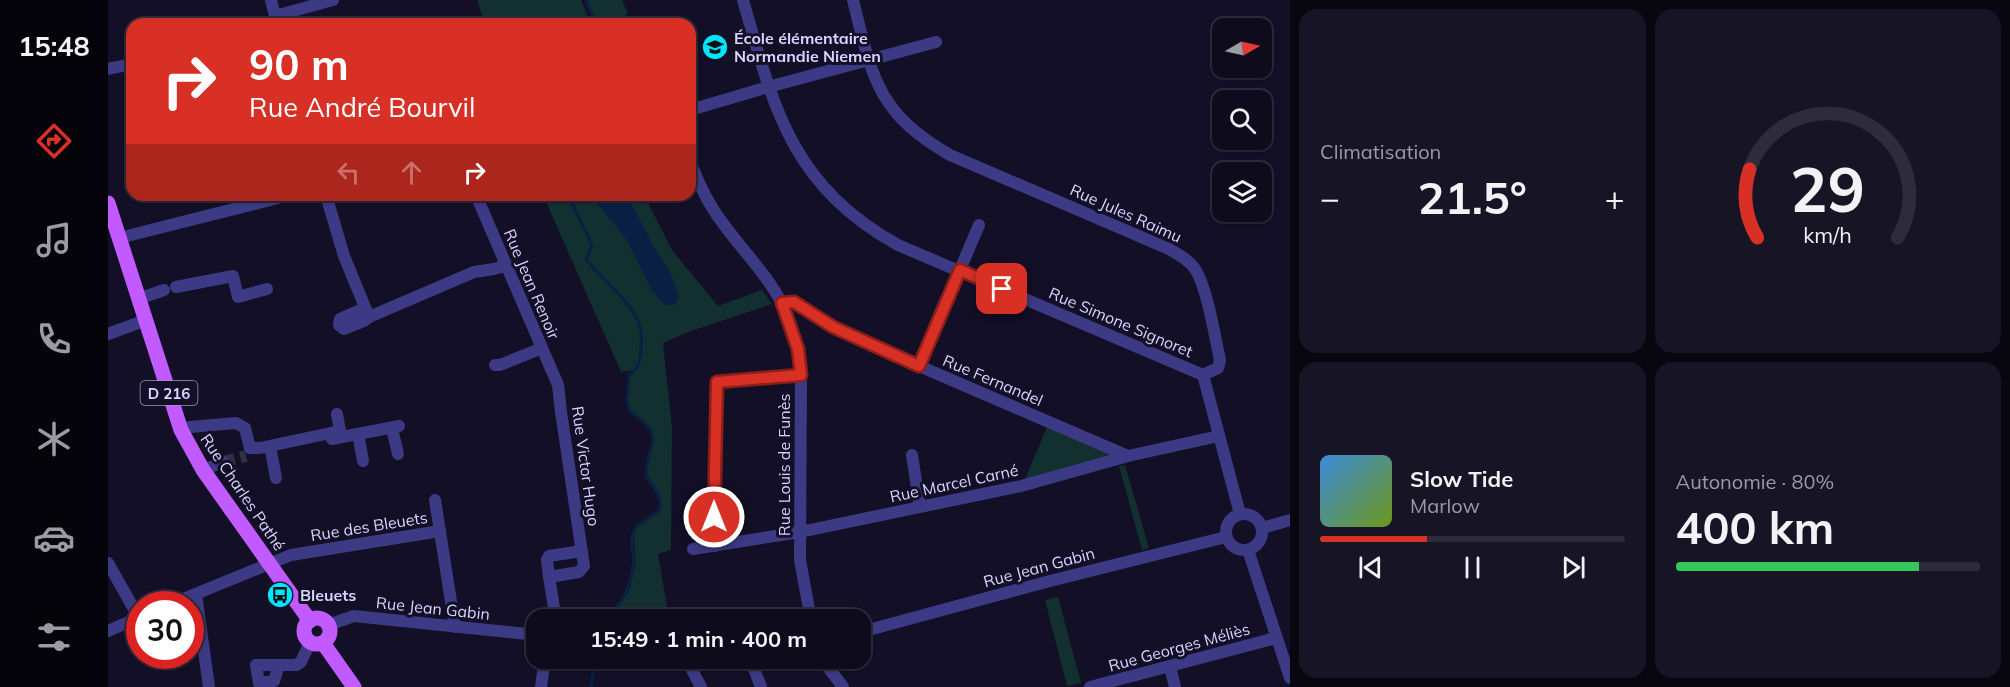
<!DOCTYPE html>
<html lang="fr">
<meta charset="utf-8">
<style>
:root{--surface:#0e0b1c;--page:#171425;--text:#f1f3f6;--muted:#9b9ba3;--line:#2e2b3b;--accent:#d93025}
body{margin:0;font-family:Mulish,sans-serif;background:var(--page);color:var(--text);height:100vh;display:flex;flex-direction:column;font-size:22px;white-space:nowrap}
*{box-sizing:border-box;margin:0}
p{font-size:20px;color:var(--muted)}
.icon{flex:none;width:33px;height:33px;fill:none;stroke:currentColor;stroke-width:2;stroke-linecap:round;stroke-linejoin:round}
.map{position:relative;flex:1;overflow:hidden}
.sheet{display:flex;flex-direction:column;gap:9px;padding:9px;background:#08060f;width:720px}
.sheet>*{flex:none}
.hud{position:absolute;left:18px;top:18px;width:570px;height:183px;border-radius:18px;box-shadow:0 2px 4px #0004,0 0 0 2px var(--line);background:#d93025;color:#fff;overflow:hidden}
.needle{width:39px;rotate:81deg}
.tools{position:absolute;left:1104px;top:18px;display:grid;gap:12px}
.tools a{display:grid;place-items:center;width:60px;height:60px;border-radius:12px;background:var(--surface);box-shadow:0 2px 4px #0004,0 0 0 2px var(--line);font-size:30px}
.speed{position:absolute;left:18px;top:591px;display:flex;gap:12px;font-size:30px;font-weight:700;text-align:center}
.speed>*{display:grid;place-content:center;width:78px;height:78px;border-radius:50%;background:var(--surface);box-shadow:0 2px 4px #0004,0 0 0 2px var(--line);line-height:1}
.speed .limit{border:9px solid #d22;background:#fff;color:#111}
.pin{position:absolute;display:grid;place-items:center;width:51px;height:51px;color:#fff;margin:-26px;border-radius:12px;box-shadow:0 3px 9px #0006}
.me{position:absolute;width:66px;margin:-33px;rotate:0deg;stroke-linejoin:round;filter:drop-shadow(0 0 4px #0008)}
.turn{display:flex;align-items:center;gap:21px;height:126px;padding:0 24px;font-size:27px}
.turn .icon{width:78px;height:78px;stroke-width:2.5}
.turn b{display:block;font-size:42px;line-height:51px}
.lanes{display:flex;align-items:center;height:57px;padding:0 24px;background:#0003;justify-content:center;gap:30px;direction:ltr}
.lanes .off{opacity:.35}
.big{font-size:45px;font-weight:700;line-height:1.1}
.sheet .widget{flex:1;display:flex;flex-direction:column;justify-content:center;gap:9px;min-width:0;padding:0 21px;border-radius:18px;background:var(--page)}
.sheet .dial{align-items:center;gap:0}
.dial svg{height:156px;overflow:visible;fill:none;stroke:var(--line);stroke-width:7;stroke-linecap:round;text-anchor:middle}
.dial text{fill:var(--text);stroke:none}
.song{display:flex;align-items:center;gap:18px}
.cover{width:72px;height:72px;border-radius:9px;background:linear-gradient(135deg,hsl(210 70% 55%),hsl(80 70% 35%))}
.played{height:6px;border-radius:3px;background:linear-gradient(90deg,var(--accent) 35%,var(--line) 35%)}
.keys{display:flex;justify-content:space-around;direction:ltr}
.heat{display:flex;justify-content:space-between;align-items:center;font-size:33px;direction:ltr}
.charge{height:9px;border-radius:4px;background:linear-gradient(90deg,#34c759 80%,var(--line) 0)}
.sheet .tiles{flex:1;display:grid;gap:9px;grid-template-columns:repeat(2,1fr)}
.trip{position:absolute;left:418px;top:609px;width:345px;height:60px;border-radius:18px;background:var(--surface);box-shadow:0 2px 4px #0004,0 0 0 2px var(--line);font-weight:700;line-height:60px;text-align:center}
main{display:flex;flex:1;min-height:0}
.tab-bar{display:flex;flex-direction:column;width:108px;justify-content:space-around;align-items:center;background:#06040b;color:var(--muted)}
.tab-bar .icon{width:42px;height:42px}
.tab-bar .active{color:var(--accent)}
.tab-bar b{font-size:27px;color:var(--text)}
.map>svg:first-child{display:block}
</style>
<main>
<nav class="tab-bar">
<b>15:48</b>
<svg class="icon active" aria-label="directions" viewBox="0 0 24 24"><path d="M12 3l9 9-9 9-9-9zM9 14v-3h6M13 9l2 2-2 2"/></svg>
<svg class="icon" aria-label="music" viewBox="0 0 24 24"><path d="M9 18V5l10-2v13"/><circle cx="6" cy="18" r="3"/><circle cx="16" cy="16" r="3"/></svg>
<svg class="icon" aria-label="phone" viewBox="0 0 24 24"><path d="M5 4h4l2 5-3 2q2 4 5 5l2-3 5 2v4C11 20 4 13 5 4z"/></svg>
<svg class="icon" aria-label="climate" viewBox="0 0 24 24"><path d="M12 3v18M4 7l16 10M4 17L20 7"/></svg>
<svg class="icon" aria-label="car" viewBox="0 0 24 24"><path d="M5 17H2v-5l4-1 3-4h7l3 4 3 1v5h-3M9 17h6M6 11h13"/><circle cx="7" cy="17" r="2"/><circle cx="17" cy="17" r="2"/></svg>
<svg class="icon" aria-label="filters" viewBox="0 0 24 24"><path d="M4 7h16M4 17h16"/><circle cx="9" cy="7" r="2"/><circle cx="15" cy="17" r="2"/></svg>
</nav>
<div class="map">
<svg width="1182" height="687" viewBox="0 0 1182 687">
<rect width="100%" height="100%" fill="#130f26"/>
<g fill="#12302f">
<path d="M 369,0 L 473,0 L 483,24 L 377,24 Z"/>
<path d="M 479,0 L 514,0 L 520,14 L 506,24 L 489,24 Z"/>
<path d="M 435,195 L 536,195 L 564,250 L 610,306 L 654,290 L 664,304 L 580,332 L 555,343 L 564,428 L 563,550 L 550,554 L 560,612 L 524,619 L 497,619 C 513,601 523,586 524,562 C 525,550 520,540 525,530 C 530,521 543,515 551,509 L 550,495 L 537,476 L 537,471 L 544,442 L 542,432 L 535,422 L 520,412 L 519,397 L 521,374 L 525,370 L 513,372 Z"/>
<path d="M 939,427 L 1004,455 L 917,479 Z"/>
<path d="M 1017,465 L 1041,548 L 1034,550 L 1011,466 Z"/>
<path d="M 950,597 L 973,683 L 959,686 L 937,600 Z"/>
</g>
<path fill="#0a1f44" d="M 486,195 L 519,195 L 546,247 L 562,272 L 571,297 L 567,305 L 557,305 L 544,291 L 518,239 L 487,201 Z"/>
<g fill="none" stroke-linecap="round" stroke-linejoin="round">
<g stroke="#0a1f44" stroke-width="3">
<path d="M 478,0 L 487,24"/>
<path d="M 460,195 L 484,245 L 478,260 C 494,279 529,306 533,331 C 534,337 533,344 533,350 C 533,360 530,369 521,375 L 519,399 L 521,411 C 560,436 539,442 538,476 C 547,488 553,496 552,510 L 529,526 L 525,533 L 526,564 L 520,591 L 499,620"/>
<path d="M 483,687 L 487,658"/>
</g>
<path stroke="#312d47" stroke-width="12" stroke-dasharray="12 6" stroke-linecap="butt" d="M 115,462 L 138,456"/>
<g stroke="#3d3a85" stroke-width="12">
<path d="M 163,0 L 167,16 L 225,0"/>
<path d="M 635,0 C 666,109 683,185 790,245 L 1095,375"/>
<path d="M 745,0 C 764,77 769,113 842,155 L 1061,249 C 1070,254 1081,260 1087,269 C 1099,287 1107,337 1112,360 L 1110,368 L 1095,375 L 1132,514"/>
<path d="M 0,69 L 24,64"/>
<path d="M 582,110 L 660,87 L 828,42"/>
<path d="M 582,161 C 590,182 600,204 614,222 C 633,249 659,274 674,304 C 685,327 690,350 693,375 L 692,560 L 703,620"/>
<path d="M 218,195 L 236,256 L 261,317 L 256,321 L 236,329 L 231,325 L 232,319 L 257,308"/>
<path d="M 368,195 L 450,385 L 453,412 L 476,566 L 471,572 L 441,577 L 439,560 L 441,556 L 474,551"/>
<path d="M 11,238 L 182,195"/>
<path d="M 68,287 L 125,276 L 130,297 L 159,289"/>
<path d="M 30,299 L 56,290"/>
<path d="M 674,303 L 686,302 L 725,327 L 760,344 L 1020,456"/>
<path d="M 261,317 L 366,272 L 386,269 L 399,265"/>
<path d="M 0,334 L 38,320"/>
<path d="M 387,365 L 392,365 L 434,348"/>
<path d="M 811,366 L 871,225"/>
<path d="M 284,428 L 290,454"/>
<path d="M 73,430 L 82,427 L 128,423 L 137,428 L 142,448 L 152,448 L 232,431 L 229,414"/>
<path d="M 250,434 L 255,461"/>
<path d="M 224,439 L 291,426"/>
<path d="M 163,451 L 168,478"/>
<path d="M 804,455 L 812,507"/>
<path d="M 95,470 L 115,462"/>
<path d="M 327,500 L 347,627"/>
<circle cx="1136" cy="532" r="18"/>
<path d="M 1154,528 L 1182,520"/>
<path d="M 607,546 L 609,382 L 693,375"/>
<path d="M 585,549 L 692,532 L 913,486 L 1020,456 L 1111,436"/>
<path d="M 1140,550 L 1182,678"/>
<path d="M 0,563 L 31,618"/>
<path d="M 441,577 L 448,620"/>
<path d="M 88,594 L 101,687"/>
<path d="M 63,604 L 183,555 L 332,531"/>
<path d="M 220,625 L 246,616 L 429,635"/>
<path d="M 0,631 L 32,617"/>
<path d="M 753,632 L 938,582 L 1118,537"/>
<path d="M 582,658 L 584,670 L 593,687"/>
<path d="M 642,658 L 653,687"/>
<path d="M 713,658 L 735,687"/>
<path d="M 171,665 L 166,681 L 151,683 L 148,665 L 188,665 L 193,662 L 202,642"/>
<path d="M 1062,667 L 1067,687"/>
<path d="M 433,687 L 437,658"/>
<path d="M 982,687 L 1168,638"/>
</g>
<g stroke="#c25bff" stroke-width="15">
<path d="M 0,203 L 73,430 L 95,470 L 202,621"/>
<circle cx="209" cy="631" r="13"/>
<path d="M 215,643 L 246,687"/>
</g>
</g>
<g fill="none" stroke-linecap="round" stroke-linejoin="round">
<g stroke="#8d1f18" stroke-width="15">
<path id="route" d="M 606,517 L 609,382 L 693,375 L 690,349 L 674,303 L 686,302 L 725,327 L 811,366 L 852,270 L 894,289"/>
</g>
<use href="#route" stroke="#d93025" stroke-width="10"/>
</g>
<defs>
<g id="school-disc" transform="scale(1.35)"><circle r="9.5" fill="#00e5ff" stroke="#130f26"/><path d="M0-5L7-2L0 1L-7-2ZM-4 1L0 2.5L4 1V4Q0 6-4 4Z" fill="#111"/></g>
<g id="bus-disc" transform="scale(1.35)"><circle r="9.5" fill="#00e5ff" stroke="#130f26"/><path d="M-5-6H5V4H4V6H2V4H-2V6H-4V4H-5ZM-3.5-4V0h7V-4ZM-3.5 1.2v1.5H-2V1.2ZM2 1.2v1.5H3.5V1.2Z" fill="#111"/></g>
</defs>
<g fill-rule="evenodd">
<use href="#school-disc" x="607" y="47"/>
<use href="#bus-disc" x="172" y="595"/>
</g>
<g text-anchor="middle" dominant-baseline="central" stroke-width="6" stroke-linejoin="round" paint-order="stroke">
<rect fill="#130f26" stroke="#9e99be" stroke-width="1.5" x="32.5" y="381" width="57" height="24" rx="4.5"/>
<g font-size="15" font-weight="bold" fill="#d9d4ff">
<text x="61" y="393">D 216</text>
</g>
<g font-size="16" font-weight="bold" fill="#d9d4ff" stroke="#130f26" text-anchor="start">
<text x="626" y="38">École élémentaire<tspan x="626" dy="18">Normandie Niemen</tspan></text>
<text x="192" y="595">Bleuets</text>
</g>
<g font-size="16" fill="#d9d4ff" stroke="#130f26">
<text transform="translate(1018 213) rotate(24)">Rue Jules Raimu</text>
<text transform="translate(424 284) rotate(67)">Rue Jean Renoir</text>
<text transform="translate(1013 322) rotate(23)">Rue Simone Signoret</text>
<text transform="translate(885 380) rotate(23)">Rue Fernandel</text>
<text transform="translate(676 465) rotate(-90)">Rue Louis de Funès</text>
<text transform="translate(478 466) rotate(82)">Rue Victor Hugo</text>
<text transform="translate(846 483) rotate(-12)">Rue Marcel Carné</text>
<text transform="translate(135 492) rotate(56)">Rue Charles Pathé</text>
<text transform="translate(261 526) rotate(-9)">Rue des Bleuets</text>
<text transform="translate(931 567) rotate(-15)">Rue Jean Gabin</text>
<text transform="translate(325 608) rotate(6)">Rue Jean Gabin</text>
<text transform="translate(1071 647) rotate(-15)">Rue Georges Méliès</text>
</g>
</g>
</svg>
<div class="tools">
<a><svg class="needle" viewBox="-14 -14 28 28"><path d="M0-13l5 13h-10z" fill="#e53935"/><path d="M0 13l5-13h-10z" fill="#9b9ba3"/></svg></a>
<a><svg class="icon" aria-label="search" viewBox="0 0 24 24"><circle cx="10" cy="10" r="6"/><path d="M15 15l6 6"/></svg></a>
<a><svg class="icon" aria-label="layers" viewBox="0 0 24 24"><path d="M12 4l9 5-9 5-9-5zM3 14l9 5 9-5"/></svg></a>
</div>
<div class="speed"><div class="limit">30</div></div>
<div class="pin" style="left:894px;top:289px;background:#d93025"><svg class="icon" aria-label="arrive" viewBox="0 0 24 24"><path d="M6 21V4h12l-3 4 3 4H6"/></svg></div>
<svg class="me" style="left:606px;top:517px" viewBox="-20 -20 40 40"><circle r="17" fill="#d93025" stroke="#fff" stroke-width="3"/><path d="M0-11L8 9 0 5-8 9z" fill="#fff"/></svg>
<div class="trip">15:49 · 1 min · 400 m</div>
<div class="hud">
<div class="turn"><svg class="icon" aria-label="right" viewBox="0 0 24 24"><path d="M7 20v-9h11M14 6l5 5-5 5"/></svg><div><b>90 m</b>Rue André Bourvil</div></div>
<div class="lanes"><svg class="icon off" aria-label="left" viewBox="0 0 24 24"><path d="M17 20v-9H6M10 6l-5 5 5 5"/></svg><svg class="icon off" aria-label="ahead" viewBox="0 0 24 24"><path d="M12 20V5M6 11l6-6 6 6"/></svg><svg class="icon" aria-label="right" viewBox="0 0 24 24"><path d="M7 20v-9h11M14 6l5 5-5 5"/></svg></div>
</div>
</div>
<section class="sheet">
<div class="tiles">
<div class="widget"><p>Climatisation</p>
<div class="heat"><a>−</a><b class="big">21.5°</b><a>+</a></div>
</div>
<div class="widget dial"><svg viewBox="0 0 100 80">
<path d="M14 69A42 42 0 1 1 86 69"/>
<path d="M14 69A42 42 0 0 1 10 34" stroke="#d93025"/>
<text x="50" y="56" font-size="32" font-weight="700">29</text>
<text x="50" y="72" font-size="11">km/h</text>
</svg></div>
<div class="widget">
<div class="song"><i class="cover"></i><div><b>Slow Tide</b><p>Marlow</p></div></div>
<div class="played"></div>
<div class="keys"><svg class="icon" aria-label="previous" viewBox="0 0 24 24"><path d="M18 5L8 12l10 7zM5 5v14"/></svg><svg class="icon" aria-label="pause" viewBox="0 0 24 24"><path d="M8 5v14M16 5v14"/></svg><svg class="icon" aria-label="next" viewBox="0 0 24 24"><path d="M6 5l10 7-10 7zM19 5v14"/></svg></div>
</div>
<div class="widget"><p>Autonomie · 80%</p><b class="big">400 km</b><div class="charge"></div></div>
</div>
</section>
</main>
